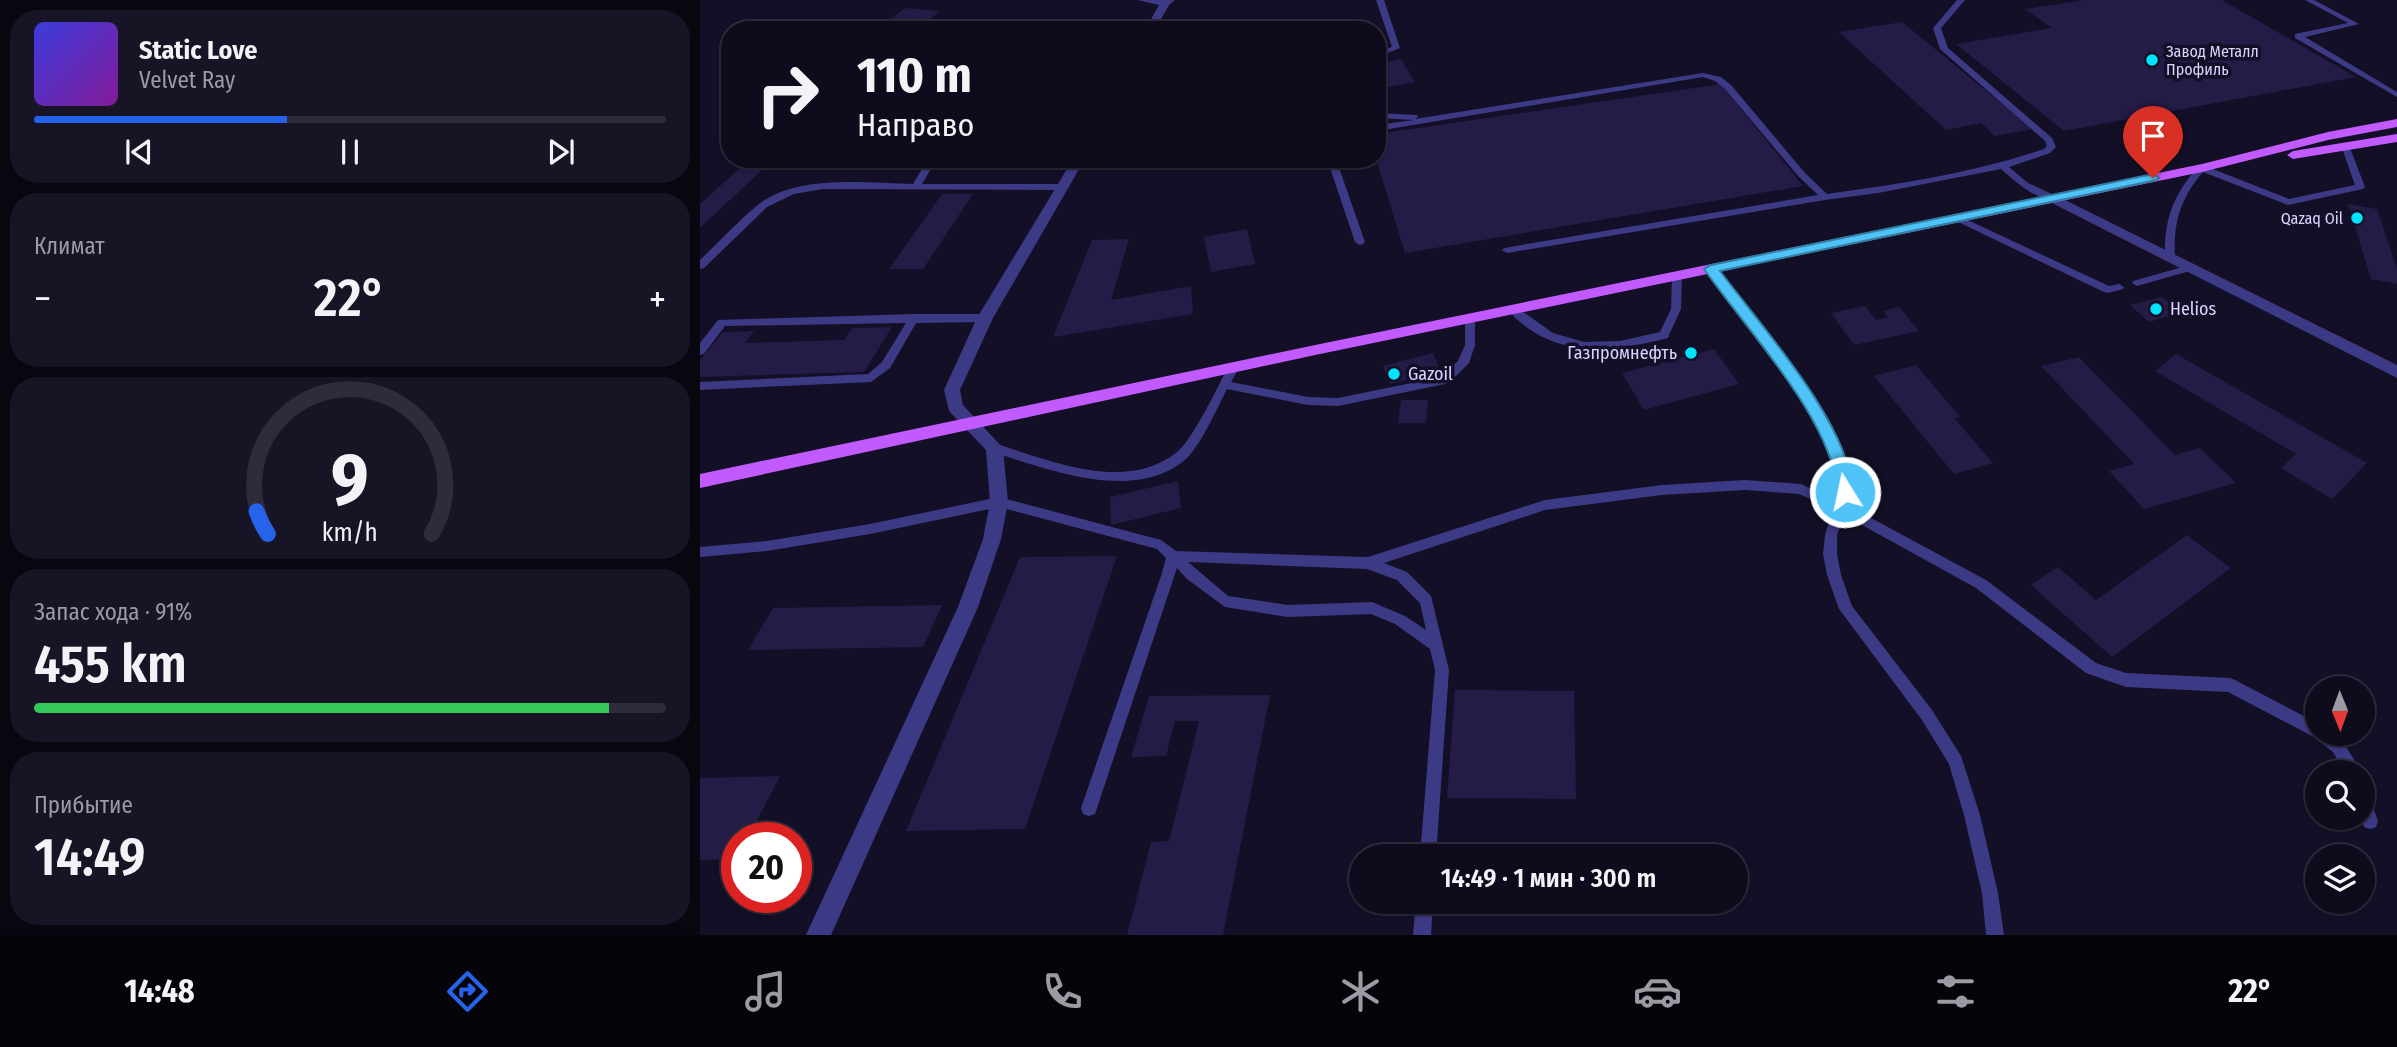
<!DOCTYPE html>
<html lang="ru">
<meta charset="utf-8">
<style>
:root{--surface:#0e0b1c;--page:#171425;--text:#f1f3f6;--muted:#9b9ba3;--line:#2e2b3b;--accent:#2563eb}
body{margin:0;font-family:"Fira Sans Condensed",sans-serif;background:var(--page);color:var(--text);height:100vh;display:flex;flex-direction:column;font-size:26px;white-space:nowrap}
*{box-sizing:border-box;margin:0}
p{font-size:23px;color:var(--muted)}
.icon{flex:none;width:38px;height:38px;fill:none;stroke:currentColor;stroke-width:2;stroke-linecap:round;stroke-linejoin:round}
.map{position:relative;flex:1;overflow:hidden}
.sheet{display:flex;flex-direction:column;gap:10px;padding:10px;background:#08060f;width:700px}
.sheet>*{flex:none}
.hud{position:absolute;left:21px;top:21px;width:665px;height:147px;border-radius:28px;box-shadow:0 2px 5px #0004,0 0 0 2px var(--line);background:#0e0b1c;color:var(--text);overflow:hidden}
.needle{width:46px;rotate:179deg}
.tools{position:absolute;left:1605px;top:676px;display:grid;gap:14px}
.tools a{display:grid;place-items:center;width:70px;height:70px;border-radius:50%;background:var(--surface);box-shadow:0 2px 5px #0004,0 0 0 2px var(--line);font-size:35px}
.speed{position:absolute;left:21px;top:822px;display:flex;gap:14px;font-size:35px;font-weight:700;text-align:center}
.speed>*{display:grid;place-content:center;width:91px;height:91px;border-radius:50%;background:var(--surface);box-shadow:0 2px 5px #0004,0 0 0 2px var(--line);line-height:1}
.speed .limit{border:10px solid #d22;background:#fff;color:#111}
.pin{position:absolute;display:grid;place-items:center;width:60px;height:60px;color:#fff;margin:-72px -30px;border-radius:50% 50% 50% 0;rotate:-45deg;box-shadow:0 0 7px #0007}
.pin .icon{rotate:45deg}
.me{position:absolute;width:77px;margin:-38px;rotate:350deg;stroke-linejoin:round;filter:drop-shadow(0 0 5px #0008)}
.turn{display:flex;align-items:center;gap:24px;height:147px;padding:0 21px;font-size:32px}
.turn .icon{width:91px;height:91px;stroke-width:2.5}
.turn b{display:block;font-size:49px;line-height:60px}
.big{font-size:52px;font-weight:600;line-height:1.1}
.sheet .tile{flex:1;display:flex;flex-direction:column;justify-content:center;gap:10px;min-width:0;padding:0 24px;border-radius:28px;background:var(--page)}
.sheet .dial{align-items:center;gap:0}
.dial svg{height:182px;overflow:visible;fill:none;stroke:var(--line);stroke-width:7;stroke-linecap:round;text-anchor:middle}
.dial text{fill:var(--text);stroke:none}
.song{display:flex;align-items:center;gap:21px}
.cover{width:84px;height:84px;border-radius:10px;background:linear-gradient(135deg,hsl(240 70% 55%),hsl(290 70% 35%))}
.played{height:7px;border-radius:4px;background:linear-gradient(90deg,var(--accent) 40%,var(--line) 40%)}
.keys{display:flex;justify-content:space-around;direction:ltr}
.heat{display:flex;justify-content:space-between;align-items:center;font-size:38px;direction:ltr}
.charge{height:10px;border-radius:5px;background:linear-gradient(90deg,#34c759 91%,var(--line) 0)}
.trip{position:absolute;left:649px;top:844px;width:399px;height:70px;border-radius:35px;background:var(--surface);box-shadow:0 2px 5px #0004,0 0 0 2px var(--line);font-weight:600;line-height:70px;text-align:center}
.dock{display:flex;height:112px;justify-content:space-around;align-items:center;background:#06040b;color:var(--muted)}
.dock .icon{width:49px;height:49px}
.dock .on{color:var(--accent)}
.dock b{font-size:32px;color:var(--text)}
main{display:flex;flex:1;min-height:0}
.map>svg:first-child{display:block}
</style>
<main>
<section class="sheet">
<div class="tile">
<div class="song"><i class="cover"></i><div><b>Static Love</b><p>Velvet Ray</p></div></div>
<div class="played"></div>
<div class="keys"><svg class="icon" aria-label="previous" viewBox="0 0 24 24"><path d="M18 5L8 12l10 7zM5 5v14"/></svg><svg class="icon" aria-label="pause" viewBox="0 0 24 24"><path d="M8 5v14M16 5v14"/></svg><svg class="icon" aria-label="next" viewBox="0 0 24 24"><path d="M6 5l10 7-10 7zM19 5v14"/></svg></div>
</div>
<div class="tile"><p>Климат</p>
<div class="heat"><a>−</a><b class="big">22°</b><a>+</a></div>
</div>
<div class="tile dial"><svg viewBox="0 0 100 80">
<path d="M14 69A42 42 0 1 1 86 69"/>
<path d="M14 69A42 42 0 0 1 9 59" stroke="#2563eb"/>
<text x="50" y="56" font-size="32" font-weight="700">9</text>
<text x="50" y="72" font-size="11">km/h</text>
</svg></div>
<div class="tile"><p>Запас хода · 91%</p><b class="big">455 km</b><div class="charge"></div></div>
<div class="tile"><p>Прибытие</p><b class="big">14:49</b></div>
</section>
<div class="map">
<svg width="1697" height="935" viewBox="0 0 1697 935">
<rect width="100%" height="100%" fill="#130f26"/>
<g fill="#241b47">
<path d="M 1384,0 L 1522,0 L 1656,77 L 1364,131 L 1256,44 L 1352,28 L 1325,9 Z"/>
<path d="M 205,8 L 240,11 L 216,30 L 177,30 Z"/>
<path d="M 1202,22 L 1333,129 L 1295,136 L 1281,123 L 1246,130 L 1139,32 Z"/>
<path d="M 701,59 L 715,82 L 677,89 L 677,64 Z"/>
<path d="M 1021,84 L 1103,186 L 705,253 L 676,159 L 677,134 Z"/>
<path d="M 50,159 L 74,159 L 0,228 L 0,204 Z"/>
<path d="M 262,159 L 298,159 L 294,166 L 257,167 Z"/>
<path d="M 242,194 L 273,194 L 223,269 L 189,269 Z"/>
<path d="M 1648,204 L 1677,209 L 1697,269 L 1697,284 L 1671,279 Z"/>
<path d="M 547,229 L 555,264 L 511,272 L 504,237 Z"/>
<path d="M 429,239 L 411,300 L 491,286 L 493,314 L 353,337 L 392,240 Z"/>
<path d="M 1462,297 L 1481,313 L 1449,322 L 1430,305 Z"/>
<path d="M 1165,306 L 1176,320 L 1188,317 L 1183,311 L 1199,307 L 1219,331 L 1154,345 L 1131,313 Z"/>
<path d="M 192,327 L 164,372 L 0,377 L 0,360 L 23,332 L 54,331 L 45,343 L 144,340 L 152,328 Z"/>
<path d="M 1014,349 L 1039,384 L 944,410 L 922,373 Z"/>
<path d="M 733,353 L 741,372 L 690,384 L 683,366 Z"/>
<path d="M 1476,354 L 1667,463 L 1632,499 L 1581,468 L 1596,454 L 1455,371 Z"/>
<path d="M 1379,357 L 1475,455 L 1500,448 L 1536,483 L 1444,509 L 1409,471 L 1434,464 L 1341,366 Z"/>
<path d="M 1216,365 L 1260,417 L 1254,418 L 1293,463 L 1254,474 L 1174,376 Z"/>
<path d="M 701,400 L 728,400 L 726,423 L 698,423 Z"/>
<path d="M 478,481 L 481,508 L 411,525 L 410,497 Z"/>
<path d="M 1487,535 L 1531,568 L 1412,657 L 1331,585 L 1358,567 L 1396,600 Z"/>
<path d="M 417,556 L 325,829 L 206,831 L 320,557 Z"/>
<path d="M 242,605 L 223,647 L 48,650 L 73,608 Z"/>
<path d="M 755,690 L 874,691 L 876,799 L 747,798 Z"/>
<path d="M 570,695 L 523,935 L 427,935 L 451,842 L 469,841 L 499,721 L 475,721 L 466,756 L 431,757 L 449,696 Z"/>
<path d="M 80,776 L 48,838 L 37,838 L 37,859 L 0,860 L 0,778 Z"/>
</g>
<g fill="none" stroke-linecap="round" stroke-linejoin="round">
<g fill="#3d3a85" fill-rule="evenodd">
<path d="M 676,0 L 684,0 L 700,48 L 677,57 L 677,52 L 692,47 Z"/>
<path d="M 1257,0 L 1265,0 L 1241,28 L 1248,48 L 1352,138 L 1356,147 L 1350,153 L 1309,167 L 1328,183 L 1356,196 L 1356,200 C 1336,201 1316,182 1301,169 L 1178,193 L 1125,200 L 807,253 L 802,250 L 804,248 L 1118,195 L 1099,177 L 1025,89 L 1015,81 L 1003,77 L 677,131 L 677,125 L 714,120 L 677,118 L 677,113 L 717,115 L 718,117 L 715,119 L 1003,73 L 1021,77 L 1031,85 L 1105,173 L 1127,194 C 1200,184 1274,173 1344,149 L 1347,146 L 1345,141 L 1240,49 L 1233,28 Z"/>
<path d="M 1605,0 L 1614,0 L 1659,24 L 1605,37 L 1697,92 L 1697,97 L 1595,38 L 1595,34 L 1648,23 Z"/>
<path d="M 1646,145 L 1650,148 L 1665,187 L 1663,189 L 1588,205 L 1503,172 C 1481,197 1473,223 1475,256 L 1470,259 L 1465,256 C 1464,219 1474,193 1499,166 L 1505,166 L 1589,199 L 1655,185 L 1642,148 Z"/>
<path d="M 228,159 L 237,159 L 222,184 L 364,184 L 369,187 L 364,190 L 123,189 L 94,194 L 67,207 L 4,268 L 0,269 L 0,260 C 19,242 38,221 59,204 C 98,174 167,183 213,184 Z"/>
<path d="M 627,159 L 636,159 L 665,242 L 663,244 L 660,245 L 655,242 Z"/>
<path d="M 1257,215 L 1409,286 L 1419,284 L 1424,287 L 1423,289 L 1408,293 L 1404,292 L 1254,220 L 1254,216 Z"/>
<path d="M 1493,264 L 1498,267 L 1497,269 L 1437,286 L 1432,283 L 1433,281 Z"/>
<path d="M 1011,266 L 1015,267 L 1106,388 L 1138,439 L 1150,472 L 1151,492 L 1147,505 L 1286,580 L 1396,663 L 1426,673 L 1530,678 L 1535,680 L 1617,723 L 1617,733 L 1632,733 L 1643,742 L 1662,772 L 1645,772 L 1633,752 L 1614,737 L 1528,692 L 1426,687 L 1386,673 L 1276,588 L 1144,515 L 1137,535 L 1137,554 L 1141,575 L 1152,606 L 1232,710 L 1261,756 L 1280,815 L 1298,893 L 1304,935 L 1286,935 L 1282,893 L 1264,815 L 1249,764 L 1222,720 L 1139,609 L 1127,575 L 1123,554 L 1125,535 L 1133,509 L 1099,494 L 1045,490 L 962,495 L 845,510 L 684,563 L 707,572 L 731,596 L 749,670 L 736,856 L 720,856 L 735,670 L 730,649 L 695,624 L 671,614 L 588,617 L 525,607 L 487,579 L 477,568 L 395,814 L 389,816 L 383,814 L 381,808 L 462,573 L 466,558 L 457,549 L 299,507 L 170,534 L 67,551 L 0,557 L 0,547 L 67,541 L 170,524 L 299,497 L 461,540 L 476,551 L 668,557 L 845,500 L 962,485 L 1045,480 L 1101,484 L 1136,500 L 1139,492 L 1138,472 L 1128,443 L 1098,394 L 1007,271 L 1007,267 ZM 488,562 L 667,569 L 697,580 L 720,603 L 726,630 L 705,616 L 672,602 L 588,605 L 528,596 Z"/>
<path d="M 977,273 L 982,276 L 981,309 L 969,335 L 968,338 C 910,353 850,359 807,309 L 808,307 L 816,307 L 853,333 L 884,342 L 920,341 L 960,332 L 971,309 L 972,276 Z"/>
<path d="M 214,314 L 285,314 L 290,318 L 285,322 L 216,323 L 190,368 L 171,382 L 0,390 L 0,382 L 168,374 L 182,362 L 206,323 L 25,326 L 4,354 L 0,355 L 0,343 L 18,320 Z"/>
<path d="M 770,314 L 775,318 L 775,345 L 769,363 L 749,383 L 745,384 L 638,406 L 608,405 L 527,389 C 518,407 500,446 486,459 C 434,504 346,469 290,451 L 288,448 L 294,443 C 348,460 424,493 476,453 C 493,440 518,386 529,365 L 537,365 L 539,368 L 531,382 L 608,397 L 638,398 L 741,377 L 758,361 L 765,345 L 765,318 Z"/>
<path d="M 1662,792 L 1668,794 L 1678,821 L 1676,827 L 1670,829 L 1664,827 L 1661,817 L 1662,817 Z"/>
<path d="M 716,901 L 733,901 L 731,935 L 713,935 Z"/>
</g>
<g fill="#3d3a85" fill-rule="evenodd">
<path d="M 437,0 L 475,0 L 469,5 L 455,30 L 445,30 L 459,5 Z"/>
<path d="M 373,159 L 385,159 L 293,318 L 260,390 L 263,405 L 303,448 L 308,502 L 301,539 L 278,607 L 131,935 L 106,935 L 258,607 L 283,539 L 290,502 L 286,450 L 249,411 L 244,390 L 277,318 Z"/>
</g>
<path fill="#3d3a85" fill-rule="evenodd" d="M 1353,194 L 1697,365 L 1697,378 L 1348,201 L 1346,198 Z"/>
<g fill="#c25bff" fill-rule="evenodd">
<path d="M 1697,119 L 1697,127 L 1628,140 L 1502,172 L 620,354 L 0,488 L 0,474 L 620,344 L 1502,164 L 1628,132 Z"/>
<path d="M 1697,134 L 1697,142 L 1593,159 L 1587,155 L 1593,151 Z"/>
</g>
</g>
<path fill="#4fc3f7" stroke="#337fa1" stroke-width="2" d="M 1453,174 L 1459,178 L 1457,180 L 1020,271 C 1062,327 1149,423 1153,492 L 1145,498 L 1137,492 C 1134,421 1045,328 1004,269 L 1011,265 Z"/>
<g fill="#00e5ff" stroke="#130f26" stroke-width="2.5">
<circle cx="1452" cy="60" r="7"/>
<circle cx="1657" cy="218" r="7"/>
<circle cx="1456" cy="309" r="7"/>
<circle cx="991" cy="353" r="7"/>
<circle cx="694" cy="374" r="7"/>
</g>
<g text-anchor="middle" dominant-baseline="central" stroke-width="7" stroke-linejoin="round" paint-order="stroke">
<g font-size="16" fill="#d9d4ff" stroke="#130f26" text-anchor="start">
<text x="1466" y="51">Завод Металл<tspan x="1466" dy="18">Профиль</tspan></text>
<text x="1643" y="218" text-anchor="end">Qazaq Oil</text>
</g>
<g font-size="18" fill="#d9d4ff" stroke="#130f26" text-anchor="start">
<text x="1470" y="309">Helios</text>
<text x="977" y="353" text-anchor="end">Газпромнефть</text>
<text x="708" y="374">Gazoil</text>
</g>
</g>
</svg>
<div class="tools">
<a><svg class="needle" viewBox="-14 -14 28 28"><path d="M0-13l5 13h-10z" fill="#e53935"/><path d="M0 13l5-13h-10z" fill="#9b9ba3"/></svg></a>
<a><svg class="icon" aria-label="search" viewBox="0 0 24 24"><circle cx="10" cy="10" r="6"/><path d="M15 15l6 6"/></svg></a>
<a><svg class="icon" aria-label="layers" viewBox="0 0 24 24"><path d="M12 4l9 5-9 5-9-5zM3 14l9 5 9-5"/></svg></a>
</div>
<div class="speed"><div class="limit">20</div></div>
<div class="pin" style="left:1453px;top:178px;background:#d93025"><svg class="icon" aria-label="arrive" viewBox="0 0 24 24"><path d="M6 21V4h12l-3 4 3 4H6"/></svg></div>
<svg class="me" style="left:1145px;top:492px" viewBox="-20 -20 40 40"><circle r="17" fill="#4fc3f7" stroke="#fff" stroke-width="3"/><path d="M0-11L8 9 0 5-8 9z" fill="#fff"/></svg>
<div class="trip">14:49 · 1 мин · 300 m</div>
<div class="hud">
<div class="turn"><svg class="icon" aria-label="right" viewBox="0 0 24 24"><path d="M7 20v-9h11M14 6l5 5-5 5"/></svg><div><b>110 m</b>Направо</div></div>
</div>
</div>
</main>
<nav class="dock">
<b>14:48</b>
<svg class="icon on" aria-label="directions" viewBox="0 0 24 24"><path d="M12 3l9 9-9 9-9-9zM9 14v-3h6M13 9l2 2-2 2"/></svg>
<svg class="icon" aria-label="music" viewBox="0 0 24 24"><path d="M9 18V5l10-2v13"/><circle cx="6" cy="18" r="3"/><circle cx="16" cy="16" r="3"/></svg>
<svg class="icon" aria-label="phone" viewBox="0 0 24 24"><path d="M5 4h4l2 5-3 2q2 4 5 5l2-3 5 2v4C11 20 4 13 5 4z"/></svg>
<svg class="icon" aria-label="climate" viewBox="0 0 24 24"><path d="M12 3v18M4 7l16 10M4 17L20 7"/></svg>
<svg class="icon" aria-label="car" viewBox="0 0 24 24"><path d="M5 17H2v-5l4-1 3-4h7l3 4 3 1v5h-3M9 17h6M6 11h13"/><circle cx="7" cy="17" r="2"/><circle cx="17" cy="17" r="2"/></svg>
<svg class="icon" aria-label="filters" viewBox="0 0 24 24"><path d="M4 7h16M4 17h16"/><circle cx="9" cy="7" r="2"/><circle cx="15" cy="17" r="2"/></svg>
<b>22°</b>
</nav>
